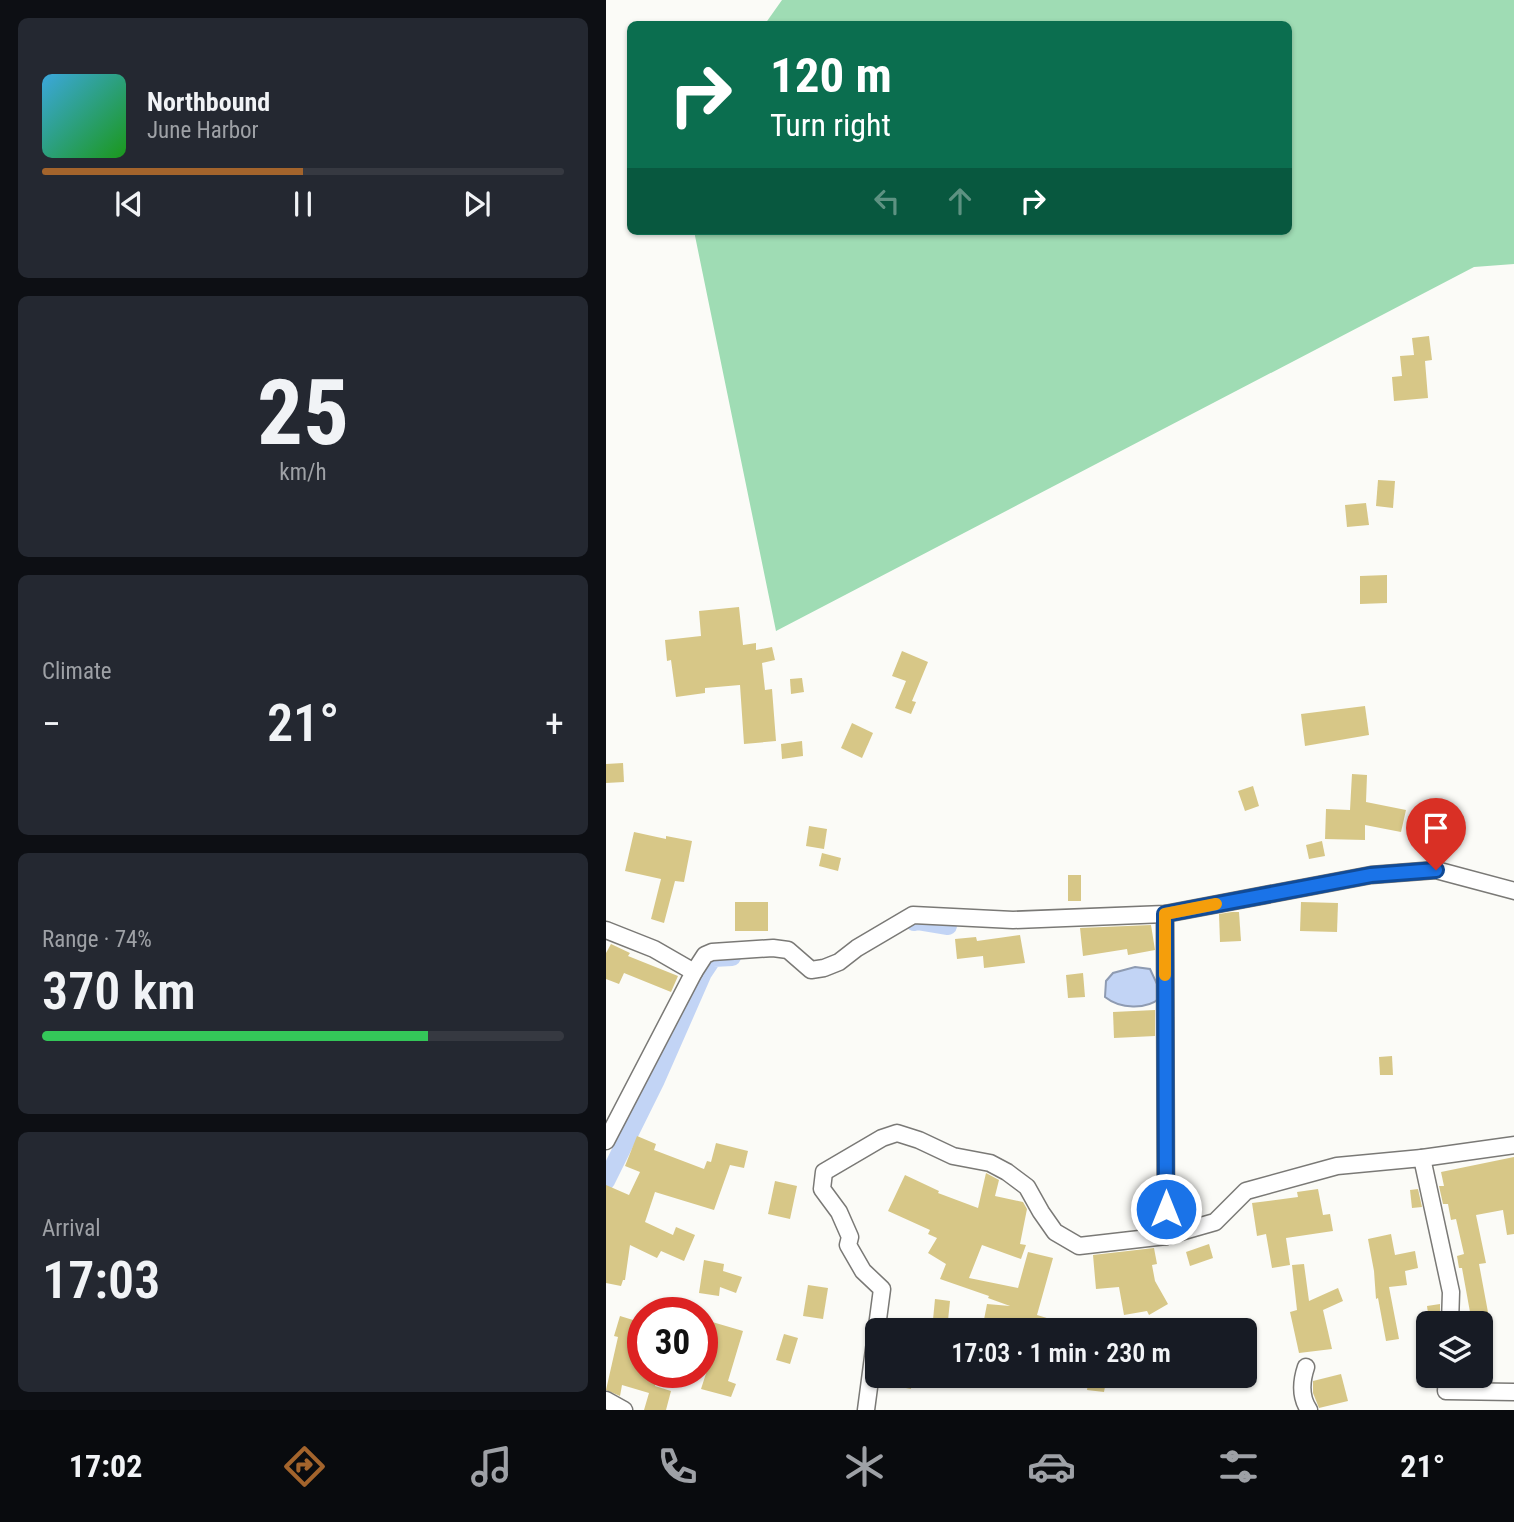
<!DOCTYPE html>
<meta charset="utf-8">
<style>
:root{--surface:#171b24;--page:#242831;--text:#f1f3f6;--muted:#9ea1a6;--line:#363941;--accent:#a3642c}
body{margin:0;font-family:"Roboto Condensed",sans-serif;background:var(--page);color:var(--text);height:100vh;display:flex;flex-direction:column;font-size:26px;white-space:nowrap}
*{box-sizing:border-box;margin:0}
p{font-size:23px;color:var(--muted)}
.icon{flex:none;width:38px;height:38px;fill:none;stroke:currentColor;stroke-width:2;stroke-linecap:round;stroke-linejoin:round}
.map{position:relative;flex:1;overflow:hidden}
.drawer{display:flex;flex-direction:column;gap:18px;padding:18px;background:#0d0f14;width:606px}
.drawer>*{flex:none}
.banner{position:absolute;left:21px;top:21px;width:665px;height:214px;border-radius:10px;box-shadow:0 2px 5px #0004;background:#0b6e4f;color:#fff;overflow:hidden}
.tools{position:absolute;left:810px;top:1311px;display:grid;gap:14px}
.tools a{display:grid;place-items:center;width:77px;height:77px;border-radius:10px;background:var(--surface);box-shadow:0 2px 5px #0004;font-size:35px}
.speed{position:absolute;left:21px;top:1297px;display:flex;gap:14px;font-size:35px;font-weight:700;text-align:center}
.speed>*{display:grid;place-content:center;width:91px;height:91px;border-radius:50%;background:var(--surface);box-shadow:0 2px 5px #0004;line-height:1}
.speed .limit{border:10px solid #d22;background:#fff;color:#111}
.pin{position:absolute;display:grid;place-items:center;width:60px;height:60px;color:#fff;margin:-72px -30px;border-radius:50% 50% 50% 0;rotate:-45deg;box-shadow:0 0 7px #0007}
.pin .icon{rotate:45deg}
.me{position:absolute;width:77px;margin:-38px;rotate:0deg;stroke-linejoin:round;filter:drop-shadow(0 0 5px #0008)}
.turn{display:flex;align-items:center;gap:24px;height:147px;padding:0 28px;font-size:32px}
.turn .icon{width:91px;height:91px;stroke-width:2.5}
.turn b{display:block;font-size:49px;line-height:60px}
.lanes{display:flex;align-items:center;height:66px;padding:0 28px;background:#0003;justify-content:center;gap:35px;direction:ltr}
.lanes .off{opacity:.35}
.big{font-size:52px;font-weight:600;line-height:1.1}
.drawer .tile{flex:1;display:flex;flex-direction:column;justify-content:center;gap:10px;min-width:0;padding:0 24px;border-radius:10px;background:var(--page)}
.drawer .dial{align-items:center;gap:0}
.dial b{font-size:91px;line-height:1}
.song{display:flex;align-items:center;gap:21px}
.cover{width:84px;height:84px;border-radius:10px;background:linear-gradient(135deg,hsl(200 70% 55%),hsl(120 70% 35%))}
.played{height:7px;border-radius:4px;background:linear-gradient(90deg,var(--accent) 50%,var(--line) 50%)}
.keys{display:flex;justify-content:space-around;direction:ltr}
.heat{display:flex;justify-content:space-between;align-items:center;font-size:38px;direction:ltr}
.charge{height:10px;border-radius:5px;background:linear-gradient(90deg,#34c759 74%,var(--line) 0)}
.trip{position:absolute;left:259px;top:1318px;width:392px;height:70px;border-radius:10px;background:var(--surface);box-shadow:0 2px 5px #0004;font-weight:600;line-height:70px;text-align:center}
.tab-bar{display:flex;height:112px;justify-content:space-around;align-items:center;background:#090b0e;color:var(--muted)}
.tab-bar .icon{width:49px;height:49px}
.tab-bar .current{color:var(--accent)}
.tab-bar b{font-size:32px;color:var(--text)}
main{display:flex;flex:1;min-height:0}
.map>svg:first-child{display:block}
</style>
<main>
<section class="drawer">
<div class="tile">
<div class="song"><i class="cover"></i><div><b>Northbound</b><p>June Harbor</p></div></div>
<div class="played"></div>
<div class="keys"><svg class="icon" aria-label="previous" viewBox="0 0 24 24"><path d="M18 5L8 12l10 7zM5 5v14"/></svg><svg class="icon" aria-label="pause" viewBox="0 0 24 24"><path d="M8 5v14M16 5v14"/></svg><svg class="icon" aria-label="next" viewBox="0 0 24 24"><path d="M6 5l10 7-10 7zM19 5v14"/></svg></div>
</div>
<div class="tile dial"><b>25</b><p>km/h</p></div>
<div class="tile"><p>Climate</p>
<div class="heat"><a>−</a><b class="big">21°</b><a>+</a></div>
</div>
<div class="tile"><p>Range · 74%</p><b class="big">370 km</b><div class="charge"></div></div>
<div class="tile"><p>Arrival</p><b class="big">17:03</b></div>
</section>
<div class="map">
<svg width="909" height="1410" viewBox="0 0 909 1410">
<rect width="100%" height="100%" fill="#fbfbf7"/>
<path fill="#9fdcb4" d="M 176,0 L 908,0 L 908,264 L 868,267 L 170,631 L 88,231 L 682,231 L 682,24 L 159,24 Z"/>
<path fill="#c2d4f5" stroke="#8e9bb2" stroke-width="2" d="M 529,967 L 544,969 L 551,984 L 554,998 C 540,1010 514,1009 499,997 L 500,981 L 507,973 Z"/>
<g fill="none" stroke-linecap="round" stroke-linejoin="round">
<g stroke="#c2d4f5" stroke-width="18">
<path d="M 308,922 L 312,921 L 342,926"/>
<path d="M 0,1181 L 50,1080 L 97,973 L 107,958 L 126,957"/>
</g>
</g>
<g fill="#d7c787">
<path d="M 823,336 L 826,360 L 819,361 L 822,398 L 788,401 L 786,377 L 796,376 L 794,356 L 808,355 L 806,338 Z"/>
<path d="M 772,480 L 789,481 L 787,508 L 770,506 Z"/>
<path d="M 760,503 L 763,525 L 741,527 L 739,505 Z"/>
<path d="M 781,575 L 781,603 L 754,604 L 754,576 Z"/>
<path d="M 133,607 L 137,645 L 150,643 L 150,650 L 166,647 L 169,660 L 156,663 L 159,690 L 166,689 L 170,741 L 138,744 L 134,685 L 99,688 L 99,693 L 70,697 L 65,660 L 61,661 L 59,640 L 95,636 L 93,611 Z"/>
<path d="M 296,651 L 322,662 L 306,701 L 310,702 L 305,714 L 289,708 L 300,681 L 286,676 Z"/>
<path d="M 196,678 L 198,692 L 185,694 L 184,679 Z"/>
<path d="M 759,706 L 763,735 L 699,746 L 695,714 Z"/>
<path d="M 246,723 L 267,733 L 256,758 L 235,748 Z"/>
<path d="M 196,741 L 197,756 L 176,759 L 175,744 Z"/>
<path d="M 17,763 L 18,782 L 0,783 L 0,764 Z"/>
<path d="M 746,774 L 761,775 L 760,802 L 800,810 L 795,832 L 759,825 L 759,840 L 719,839 L 720,809 L 744,810 Z"/>
<path d="M 647,786 L 653,806 L 639,811 L 632,791 Z"/>
<path d="M 203,826 L 221,829 L 218,849 L 200,846 Z"/>
<path d="M 28,832 L 60,839 L 60,836 L 86,841 L 78,882 L 69,881 L 58,923 L 45,919 L 55,879 L 19,871 Z"/>
<path d="M 716,841 L 719,856 L 703,859 L 700,845 Z"/>
<path d="M 216,853 L 235,858 L 232,871 L 213,866 Z"/>
<rect x="462" y="875" width="13" height="26"/>
<rect x="129" y="902" width="33" height="29"/>
<path d="M 695,902 L 732,903 L 731,932 L 694,931 Z"/>
<path d="M 626,912 L 633,912 L 635,941 L 614,942 L 613,914 Z"/>
<path d="M 545,925 L 549,950 L 522,955 L 521,949 L 477,956 L 474,928 Z"/>
<path d="M 414,935 L 419,963 L 378,968 L 377,956 L 351,959 L 349,939 L 370,937 L 371,941 Z"/>
<path d="M 5,944 L 24,953 L 22,956 L 72,976 L 65,992 L 18,973 L 13,984 L 0,979 L 0,953 Z"/>
<path d="M 477,973 L 479,997 L 462,998 L 460,975 Z"/>
<path d="M 549,1010 L 549,1036 L 508,1038 L 507,1012 Z"/>
<path d="M 786,1056 L 787,1075 L 774,1075 L 773,1057 Z"/>
<path d="M 31,1136 L 50,1144 L 48,1150 L 98,1169 L 101,1161 L 105,1162 L 110,1143 L 142,1151 L 138,1168 L 124,1165 L 108,1210 L 49,1192 L 39,1222 L 67,1235 L 70,1227 L 89,1235 L 78,1261 L 55,1251 L 51,1258 L 24,1245 L 19,1280 L 17,1280 L 15,1286 L 0,1283 L 0,1185 L 23,1195 L 34,1172 L 19,1166 Z"/>
<path d="M 908,1157 L 908,1234 L 901,1235 L 897,1210 L 870,1215 L 880,1263 L 873,1264 L 884,1323 L 866,1323 L 856,1268 L 853,1268 L 851,1256 L 858,1254 L 850,1219 L 845,1220 L 842,1204 L 837,1204 L 833,1186 L 838,1186 L 835,1172 Z"/>
<path d="M 380,1173 L 393,1180 L 389,1196 L 417,1202 L 421,1209 L 414,1244 L 420,1245 L 415,1259 L 376,1245 L 363,1278 L 412,1288 L 422,1252 L 447,1258 L 431,1315 L 470,1327 L 469,1330 L 376,1330 L 381,1304 L 404,1306 L 382,1298 L 383,1296 L 334,1279 L 340,1264 L 322,1253 L 331,1238 L 322,1234 L 324,1230 L 282,1211 L 299,1175 L 333,1191 L 332,1193 L 372,1208 Z"/>
<path d="M 169,1181 L 191,1186 L 184,1219 L 162,1214 Z"/>
<path d="M 712,1189 L 717,1215 L 724,1214 L 727,1231 L 680,1238 L 684,1265 L 666,1268 L 660,1234 L 651,1236 L 646,1203 L 692,1197 L 691,1192 Z"/>
<path d="M 812,1189 L 816,1207 L 806,1208 L 804,1190 Z"/>
<path d="M 785,1234 L 789,1255 L 809,1251 L 812,1268 L 799,1271 L 801,1285 L 783,1287 L 793,1339 L 780,1341 L 772,1298 L 770,1299 L 768,1271 L 762,1239 Z"/>
<path d="M 603,1244 L 607,1258 L 584,1266 L 580,1252 Z"/>
<path d="M 548,1248 L 551,1264 L 546,1265 L 549,1281 L 562,1304 L 543,1315 L 541,1311 L 518,1315 L 513,1287 L 490,1289 L 487,1255 Z"/>
<path d="M 98,1260 L 118,1264 L 117,1271 L 136,1277 L 130,1293 L 114,1287 L 113,1296 L 93,1293 Z"/>
<path d="M 698,1264 L 703,1301 L 732,1288 L 737,1301 L 717,1310 L 726,1349 L 693,1353 L 684,1312 L 691,1310 L 686,1265 Z"/>
<path d="M 202,1285 L 222,1288 L 217,1319 L 197,1316 Z"/>
<path d="M 329,1299 L 344,1301 L 341,1330 L 326,1330 Z"/>
<path d="M 834,1304 L 834,1320 L 823,1321 L 821,1306 Z"/>
<path d="M 14,1316 L 37,1323 L 37,1372 L 53,1372 L 49,1386 L 65,1391 L 60,1410 L 38,1410 L 43,1393 L 16,1385 L 14,1396 L 0,1390 L 12,1337 L 8,1336 Z"/>
<path d="M 96,1319 L 137,1331 L 122,1381 L 130,1384 L 125,1397 L 95,1389 L 106,1355 L 96,1353 Z"/>
<path d="M 178,1334 L 192,1338 L 184,1364 L 170,1360 Z"/>
<path d="M 735,1374 L 742,1401 L 713,1408 L 707,1393 L 707,1381 Z"/>
<path d="M 275,1376 L 307,1376 L 305,1389 L 274,1383 Z"/>
<path d="M 483,1376 L 501,1376 L 498,1392 L 481,1390 Z"/>
</g>
<g fill="none" stroke-linecap="round" stroke-linejoin="round">
<g stroke="#7a7976" stroke-width="19">
<g id="minor">
<path d="M 559,914 L 560,1236"/>
<path d="M 0,930 L 48,949 L 88,972 L 0,1141"/>
<path d="M 88,972 L 99,955 L 106,952 L 167,948 L 182,950 L 205,970 L 218,968 L 233,962 L 251,948 L 307,915 L 407,920 L 559,914 L 765,875 L 830,870 L 909,891"/>
<path d="M 816,1158 L 909,1145"/>
<path d="M 700,1367 C 695,1382 694,1397 703,1410"/>
<path d="M 841,1376 L 840,1391 L 909,1392"/>
<path d="M 0,1400 L 18,1410"/>
<path d="M 260,1410 L 276,1289 L 257,1271 L 242,1245 L 244,1237 L 233,1212 L 216,1189 L 218,1172 L 276,1138 L 291,1133 L 313,1140 L 347,1156 L 384,1163 L 401,1172 L 421,1187 L 435,1212 L 449,1232 L 473,1246 L 560,1236 L 609,1222 L 640,1191 L 731,1166 L 816,1158 L 845,1292 L 844,1323"/>
</g>
</g>
<use href="#minor" stroke="#fff" stroke-width="16"/>
</g>
<g fill="none" stroke-linecap="round" stroke-linejoin="round">
<g stroke="#114b97" stroke-width="18">
<path id="route" d="M 560,1209 L 559,914 L 765,875 L 830,870"/>
</g>
<use href="#route" stroke="#1a73e8" stroke-width="12"/>
<path stroke="#f59e0b" stroke-width="12" d="M 559,975 L 559,914 L 610,904"/>
</g>
</svg>
<div class="tools">
<a><svg class="icon" aria-label="layers" viewBox="0 0 24 24"><path d="M12 4l9 5-9 5-9-5zM3 14l9 5 9-5"/></svg></a>
</div>
<div class="speed"><div class="limit">30</div></div>
<div class="pin" style="left:830px;top:870px;background:#d93025"><svg class="icon" aria-label="arrive" viewBox="0 0 24 24"><path d="M6 21V4h12l-3 4 3 4H6"/></svg></div>
<svg class="me" style="left:560px;top:1209px" viewBox="-20 -20 40 40"><circle r="17" fill="#1a73e8" stroke="#fff" stroke-width="3"/><path d="M0-11L8 9 0 5-8 9z" fill="#fff"/></svg>
<div class="trip">17:03 · 1 min · 230 m</div>
<div class="banner">
<div class="turn"><svg class="icon" aria-label="right" viewBox="0 0 24 24"><path d="M7 20v-9h11M14 6l5 5-5 5"/></svg><div><b>120 m</b>Turn right</div></div>
<div class="lanes"><svg class="icon off" aria-label="left" viewBox="0 0 24 24"><path d="M17 20v-9H6M10 6l-5 5 5 5"/></svg><svg class="icon off" aria-label="ahead" viewBox="0 0 24 24"><path d="M12 20V5M6 11l6-6 6 6"/></svg><svg class="icon" aria-label="right" viewBox="0 0 24 24"><path d="M7 20v-9h11M14 6l5 5-5 5"/></svg></div>
</div>
</div>
</main>
<nav class="tab-bar">
<b>17:02</b>
<svg class="icon current" aria-label="directions" viewBox="0 0 24 24"><path d="M12 3l9 9-9 9-9-9zM9 14v-3h6M13 9l2 2-2 2"/></svg>
<svg class="icon" aria-label="music" viewBox="0 0 24 24"><path d="M9 18V5l10-2v13"/><circle cx="6" cy="18" r="3"/><circle cx="16" cy="16" r="3"/></svg>
<svg class="icon" aria-label="phone" viewBox="0 0 24 24"><path d="M5 4h4l2 5-3 2q2 4 5 5l2-3 5 2v4C11 20 4 13 5 4z"/></svg>
<svg class="icon" aria-label="climate" viewBox="0 0 24 24"><path d="M12 3v18M4 7l16 10M4 17L20 7"/></svg>
<svg class="icon" aria-label="car" viewBox="0 0 24 24"><path d="M5 17H2v-5l4-1 3-4h7l3 4 3 1v5h-3M9 17h6M6 11h13"/><circle cx="7" cy="17" r="2"/><circle cx="17" cy="17" r="2"/></svg>
<svg class="icon" aria-label="filters" viewBox="0 0 24 24"><path d="M4 7h16M4 17h16"/><circle cx="9" cy="7" r="2"/><circle cx="15" cy="17" r="2"/></svg>
<b>21°</b>
</nav>
